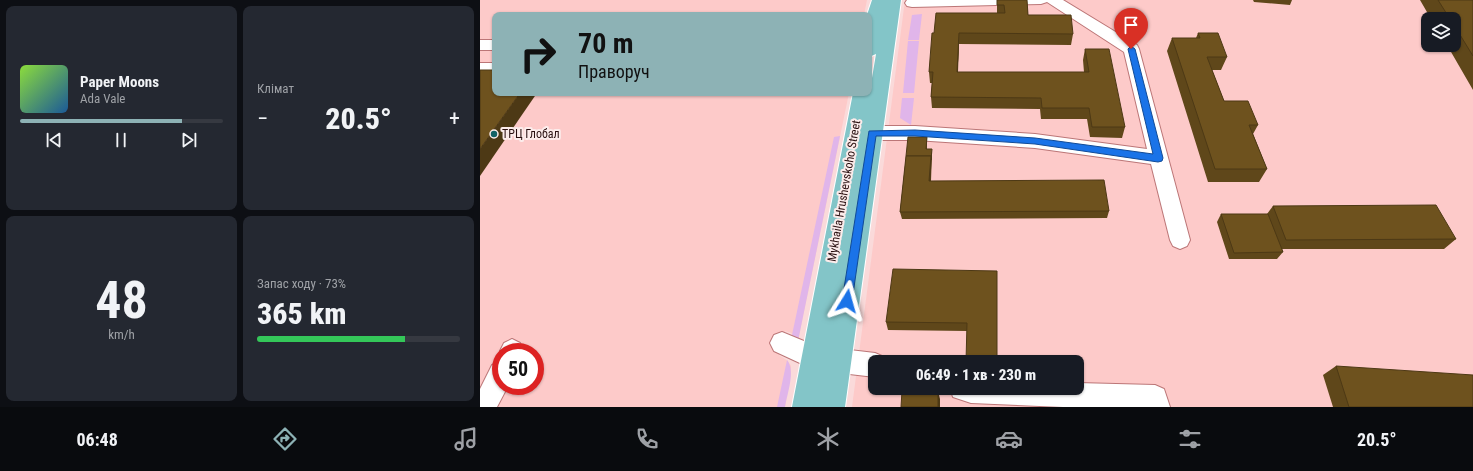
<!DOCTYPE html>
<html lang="uk">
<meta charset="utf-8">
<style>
:root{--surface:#171b24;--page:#242831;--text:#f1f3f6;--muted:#9ea1a6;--line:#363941;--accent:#8db2b5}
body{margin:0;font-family:"Roboto Condensed",sans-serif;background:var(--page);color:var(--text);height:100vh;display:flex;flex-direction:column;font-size:15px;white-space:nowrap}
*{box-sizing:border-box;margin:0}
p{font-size:13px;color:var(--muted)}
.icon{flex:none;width:22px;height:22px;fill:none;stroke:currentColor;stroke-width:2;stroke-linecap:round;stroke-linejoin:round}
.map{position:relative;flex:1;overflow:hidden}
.side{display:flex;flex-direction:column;gap:6px;padding:6px;background:#0d0f14;width:480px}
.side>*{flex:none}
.top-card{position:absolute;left:12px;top:12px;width:380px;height:84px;border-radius:8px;box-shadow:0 1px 3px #0004;background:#8db2b5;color:#111;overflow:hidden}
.fabs{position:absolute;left:941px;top:12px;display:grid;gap:8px}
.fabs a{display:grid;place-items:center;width:40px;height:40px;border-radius:8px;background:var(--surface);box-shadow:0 1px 3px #0004;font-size:20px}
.speed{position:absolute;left:12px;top:343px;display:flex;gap:8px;font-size:20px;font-weight:700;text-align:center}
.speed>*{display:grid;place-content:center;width:52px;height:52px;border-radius:50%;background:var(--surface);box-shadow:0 1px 3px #0004;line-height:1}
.speed .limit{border:6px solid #d22;background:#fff;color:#111}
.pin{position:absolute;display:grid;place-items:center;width:34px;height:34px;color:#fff;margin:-41px -17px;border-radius:50% 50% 50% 0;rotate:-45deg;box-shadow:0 0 4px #0007}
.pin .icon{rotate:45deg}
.me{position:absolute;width:44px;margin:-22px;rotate:8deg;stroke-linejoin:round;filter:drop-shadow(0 0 3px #0008)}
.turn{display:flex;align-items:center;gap:14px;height:84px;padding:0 20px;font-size:18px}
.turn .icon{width:52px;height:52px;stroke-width:2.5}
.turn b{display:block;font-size:28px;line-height:34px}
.big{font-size:30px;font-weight:800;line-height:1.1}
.side .widget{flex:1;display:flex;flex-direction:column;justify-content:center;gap:6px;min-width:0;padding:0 14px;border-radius:8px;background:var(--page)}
.side .dial{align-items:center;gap:0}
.dial b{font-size:52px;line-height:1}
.song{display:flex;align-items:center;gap:12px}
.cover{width:48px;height:48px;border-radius:6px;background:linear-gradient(135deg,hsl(90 70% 55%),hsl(210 70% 35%))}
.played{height:4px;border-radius:2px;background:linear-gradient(90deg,var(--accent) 80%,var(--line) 80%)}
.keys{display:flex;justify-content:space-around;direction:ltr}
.heat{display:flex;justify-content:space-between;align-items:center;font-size:22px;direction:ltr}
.charge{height:6px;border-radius:3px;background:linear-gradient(90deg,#34c759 73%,var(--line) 0)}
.side .tiles{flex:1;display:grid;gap:6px;grid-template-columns:repeat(2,1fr)}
.trip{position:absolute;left:388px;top:355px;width:216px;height:40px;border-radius:8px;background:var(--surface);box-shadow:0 1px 3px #0004;font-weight:800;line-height:40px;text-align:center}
.tab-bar{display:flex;height:64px;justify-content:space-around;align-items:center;background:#090b0e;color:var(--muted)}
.tab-bar .icon{width:28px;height:28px}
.tab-bar .active{color:var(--accent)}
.tab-bar b{font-size:18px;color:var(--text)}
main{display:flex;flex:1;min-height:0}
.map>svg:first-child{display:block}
</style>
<main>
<section class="side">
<div class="tiles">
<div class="widget">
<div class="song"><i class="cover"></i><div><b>Paper Moons</b><p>Ada Vale</p></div></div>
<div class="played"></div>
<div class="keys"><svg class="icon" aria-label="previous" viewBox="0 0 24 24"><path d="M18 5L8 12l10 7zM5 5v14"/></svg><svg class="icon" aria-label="pause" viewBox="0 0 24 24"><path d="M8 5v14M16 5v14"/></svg><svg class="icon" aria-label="next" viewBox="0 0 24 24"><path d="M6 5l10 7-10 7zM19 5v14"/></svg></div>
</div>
<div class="widget"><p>Клімат</p>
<div class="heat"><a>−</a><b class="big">20.5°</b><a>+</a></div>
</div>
<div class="widget dial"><b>48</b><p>km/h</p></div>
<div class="widget"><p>Запас ходу · 73%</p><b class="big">365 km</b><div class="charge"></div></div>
</div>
</section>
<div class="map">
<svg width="993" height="407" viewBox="0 0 993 407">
<rect width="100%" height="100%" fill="#fadada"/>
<g fill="#fdcac9" fill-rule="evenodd">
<path d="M 0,0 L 387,0 L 384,15 L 15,15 L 15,93 L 369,93 L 318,341 L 311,333 L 305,331 L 299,355 L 308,361 L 311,366 L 311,372 L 305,407 L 0,407 ZM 21,352 L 55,352 L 55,386 L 21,386 Z"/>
<path d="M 425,0 L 993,0 L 993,407 L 372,407 ZM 948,19 L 974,19 L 974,45 L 948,45 ZM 395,362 L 597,362 L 597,388 L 395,388 Z"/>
</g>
<g fill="#e0b5ea">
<path d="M 442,14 L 439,40 L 428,40 L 432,15 Z"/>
<path d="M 428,41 L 439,41 L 434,93 L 423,93 Z"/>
<path d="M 422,98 L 434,98 L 431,125 L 420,118 Z"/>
<path d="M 360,136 L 318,341 L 312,335 L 354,137 Z"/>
<path d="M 307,360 C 316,371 307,394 305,407 L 297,407 Z"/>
</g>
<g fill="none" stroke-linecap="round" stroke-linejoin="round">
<g stroke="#bc7677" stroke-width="2">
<g id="minor">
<path d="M 427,0 L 583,0 L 657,45 L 659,49 L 710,240 L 707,246 L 700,249 L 693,246 L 690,240 L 671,164 L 555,148 L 435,140 L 392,140 L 386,138 L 383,133 L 386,128 L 392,126 L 435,126 L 555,134 L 667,149 L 644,52 L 567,2 L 561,4 L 432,7 L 427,6 L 425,3 Z"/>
<rect x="0" y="40" width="15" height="10"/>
<rect x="0" y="63" width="15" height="10"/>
<path d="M 302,332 L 336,346 L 395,353 L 404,357 L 406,362 L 395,362 L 395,377 L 335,370 L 294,351 L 290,343 L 294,335 Z"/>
<path d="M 32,339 L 40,343 L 44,352 L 21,352 L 21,354 L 20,351 L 24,343 Z"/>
<path d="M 21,362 L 21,386 L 28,386 L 17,407 L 0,407 L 0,389 L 12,365 Z"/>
<path d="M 597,383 L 675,385 L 684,389 L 690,407 L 583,407 L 491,403 L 473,397 L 470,388 L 597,388 Z"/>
</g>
</g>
<g stroke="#fff" stroke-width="2">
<path id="major" d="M 392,0 L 421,0 L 365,407 L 312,407 L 373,93 L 389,93 L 389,89 L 390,90 L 396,54 L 389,57 L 389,15 L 387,15 Z"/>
</g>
<use href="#minor" fill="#fff" fill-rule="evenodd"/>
<use href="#major" fill="#83c5c8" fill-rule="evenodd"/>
</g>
<g fill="#5f471a">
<path d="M 517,0 L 547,0 L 548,15 L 593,34 L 591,45 L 479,44 L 478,72 L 604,72 L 603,60 L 605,49 L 645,127 L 642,138 L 610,137 L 607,119 L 561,119 L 560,109 L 452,108 L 451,97 L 452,83 L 450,83 L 449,72 L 454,33 L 517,13 Z"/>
<path d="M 773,0 L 812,0 L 810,5 L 774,2 Z"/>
<path d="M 940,0 L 993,0 L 993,90 L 967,45 L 974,45 L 974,19 L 951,19 Z"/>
<path d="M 718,33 L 747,57 L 741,70 L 732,70 L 744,101 L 778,125 L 773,134 L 787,169 L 779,182 L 728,182 L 687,51 L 692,38 L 716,38 Z"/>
<path d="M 447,137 L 447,149 L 452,153 L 451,181 L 629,211 L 627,218 L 422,219 L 420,212 L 426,156 Z"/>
<path d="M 793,206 L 976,239 L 964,249 L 802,249 L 803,252 L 797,259 L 749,259 L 737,222 L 741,214 L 787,214 Z"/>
<path d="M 517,271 L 487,331 L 408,330 L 406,322 Z"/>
<path d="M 856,366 L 993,407 L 853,407 L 843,375 Z"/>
</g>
<g fill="#4d3915">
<path d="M 479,33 L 479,44 L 477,83 L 477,72 Z"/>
<path d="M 40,93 L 57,93 L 0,176 L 0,149 Z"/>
<path d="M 452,149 L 452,153 L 450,188 L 449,181 L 451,156 Z"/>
<path d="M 458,391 L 460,399 L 460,407 L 458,407 Z"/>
</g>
<g fill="#6e521e" stroke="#4d3915">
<path d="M 517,0 L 547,0 L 548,15 L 591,15 L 593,34 L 479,33 L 477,72 L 609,72 L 605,49 L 629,49 L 645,127 L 612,127 L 609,108 L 562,108 L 561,98 L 451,97 L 453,72 L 449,72 L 452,33 L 454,33 L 456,13 L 525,13 L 524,5 L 517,5 Z"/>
<path d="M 958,0 L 993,0 L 993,56 L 974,25 L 974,19 L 970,19 Z"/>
<path d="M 718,33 L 738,33 L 747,57 L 727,57 L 744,101 L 768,101 L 778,125 L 769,125 L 787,169 L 735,169 L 692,38 L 720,38 Z"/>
<path d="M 0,70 L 15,70 L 15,93 L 40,93 L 0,149 Z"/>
<path d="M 428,137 L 447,137 L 446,149 L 452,149 L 451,160 L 451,156 L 426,156 Z"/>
<path d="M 426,156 L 451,156 L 449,181 L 624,180 L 629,211 L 420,212 Z"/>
<path d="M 956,205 L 976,239 L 806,240 L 793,206 Z"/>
<path d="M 741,214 L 788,214 L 803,252 L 754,253 Z"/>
<path d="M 413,269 L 517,271 L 517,362 L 486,362 L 487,323 L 406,322 Z"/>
<path d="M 856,366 L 993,375 L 993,407 L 869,407 Z"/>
<path d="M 422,391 L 458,391 L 458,407 L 421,407 Z"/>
</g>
<path fill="#1a73e8" stroke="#114b97" d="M 651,46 L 655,49 L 683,158 L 682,161 L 678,162 L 555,144 L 435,136 L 396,136 L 372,301 L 371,304 L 367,305 L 364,304 L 362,301 L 389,131 L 435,130 L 555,138 L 673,154 L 648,49 Z"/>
<circle fill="#126266" stroke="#fceceb" stroke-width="1.5" cx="14" cy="134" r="4"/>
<g text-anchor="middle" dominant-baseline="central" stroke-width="4" stroke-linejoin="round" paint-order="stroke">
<g font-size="12" fill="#280e0f" stroke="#fceceb" text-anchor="start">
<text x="22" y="134">ТРЦ Глобал</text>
</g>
<g font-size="12" fill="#280e0f" stroke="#fceceb">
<text transform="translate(364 191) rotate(-80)">Mykhaila Hrushevskoho Street</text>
</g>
</g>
</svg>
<div class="fabs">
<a><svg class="icon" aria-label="layers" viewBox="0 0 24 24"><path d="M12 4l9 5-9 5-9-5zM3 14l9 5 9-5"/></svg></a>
</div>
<div class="speed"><div class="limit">50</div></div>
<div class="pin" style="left:651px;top:49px;background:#d93025"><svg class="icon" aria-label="arrive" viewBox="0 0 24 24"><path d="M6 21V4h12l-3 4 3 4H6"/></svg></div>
<svg class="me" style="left:367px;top:301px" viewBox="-20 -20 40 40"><path d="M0-17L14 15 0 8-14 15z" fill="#1a73e8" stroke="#fff" stroke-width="4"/></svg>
<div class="trip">06:49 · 1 хв · 230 m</div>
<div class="top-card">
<div class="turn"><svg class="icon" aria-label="right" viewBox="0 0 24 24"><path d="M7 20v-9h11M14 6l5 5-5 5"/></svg><div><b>70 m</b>Праворуч</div></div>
</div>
</div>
</main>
<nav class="tab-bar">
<b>06:48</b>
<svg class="icon active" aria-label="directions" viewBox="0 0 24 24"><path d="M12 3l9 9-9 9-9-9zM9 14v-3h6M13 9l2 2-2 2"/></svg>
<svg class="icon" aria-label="music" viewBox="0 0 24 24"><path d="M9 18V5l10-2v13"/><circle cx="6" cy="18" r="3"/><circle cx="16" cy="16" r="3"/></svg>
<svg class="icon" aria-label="phone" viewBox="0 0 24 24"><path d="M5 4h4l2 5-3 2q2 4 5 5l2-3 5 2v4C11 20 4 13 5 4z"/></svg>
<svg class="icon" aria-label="climate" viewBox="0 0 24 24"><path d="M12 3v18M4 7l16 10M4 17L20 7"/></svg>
<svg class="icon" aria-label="car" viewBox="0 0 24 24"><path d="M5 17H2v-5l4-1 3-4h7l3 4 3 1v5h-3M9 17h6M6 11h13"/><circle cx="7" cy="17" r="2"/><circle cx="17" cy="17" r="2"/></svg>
<svg class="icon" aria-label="filters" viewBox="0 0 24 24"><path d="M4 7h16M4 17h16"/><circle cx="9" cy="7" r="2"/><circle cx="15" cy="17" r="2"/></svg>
<b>20.5°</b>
</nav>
